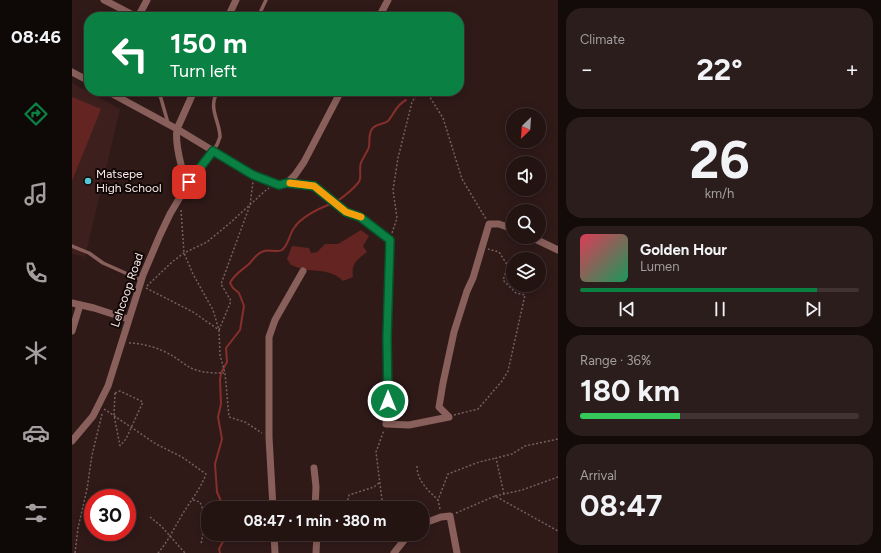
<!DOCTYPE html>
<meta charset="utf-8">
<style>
:root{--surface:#231412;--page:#2b1d1b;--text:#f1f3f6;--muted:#a39e9f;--line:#403332;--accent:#0b8043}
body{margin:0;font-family:Figtree,sans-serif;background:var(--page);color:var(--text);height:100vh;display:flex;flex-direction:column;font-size:15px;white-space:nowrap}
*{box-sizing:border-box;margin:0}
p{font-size:13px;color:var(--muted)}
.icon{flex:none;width:22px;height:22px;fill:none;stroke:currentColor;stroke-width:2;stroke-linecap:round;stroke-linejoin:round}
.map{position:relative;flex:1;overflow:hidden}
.panel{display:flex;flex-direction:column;gap:8px;padding:8px;background:#130b0a;width:323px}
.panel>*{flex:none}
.hud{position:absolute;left:12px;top:12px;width:380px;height:84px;border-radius:16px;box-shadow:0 2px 10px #0003,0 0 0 1px var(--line);background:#0b8043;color:#fff;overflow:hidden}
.needle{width:26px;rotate:205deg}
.tools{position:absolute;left:434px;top:108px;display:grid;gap:8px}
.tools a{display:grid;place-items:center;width:40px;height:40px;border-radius:50%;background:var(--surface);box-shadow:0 2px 10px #0003,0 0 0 1px var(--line);font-size:20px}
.speed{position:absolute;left:12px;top:489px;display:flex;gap:8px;font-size:20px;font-weight:700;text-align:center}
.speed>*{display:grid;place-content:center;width:52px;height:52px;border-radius:50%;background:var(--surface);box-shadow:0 2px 10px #0003,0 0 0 1px var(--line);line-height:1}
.speed .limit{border:6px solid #d22;background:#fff;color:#111}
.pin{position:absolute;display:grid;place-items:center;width:34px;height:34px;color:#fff;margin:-17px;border-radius:8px;box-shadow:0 2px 6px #0006}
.me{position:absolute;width:44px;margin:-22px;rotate:0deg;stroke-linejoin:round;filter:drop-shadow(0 0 3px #0008)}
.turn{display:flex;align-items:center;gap:14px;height:84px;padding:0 20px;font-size:18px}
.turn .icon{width:52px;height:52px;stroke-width:2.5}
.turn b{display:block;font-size:28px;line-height:34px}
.big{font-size:30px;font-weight:700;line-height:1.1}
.panel .tile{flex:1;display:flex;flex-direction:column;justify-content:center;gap:6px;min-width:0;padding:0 14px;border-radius:16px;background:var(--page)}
.panel .dial{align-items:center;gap:0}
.dial b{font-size:52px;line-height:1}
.song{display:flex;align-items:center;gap:12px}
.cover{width:48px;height:48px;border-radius:6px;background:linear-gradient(135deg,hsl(350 70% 55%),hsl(150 70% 35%))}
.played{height:4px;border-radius:2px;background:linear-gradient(90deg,var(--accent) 85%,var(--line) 85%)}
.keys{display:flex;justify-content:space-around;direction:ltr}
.heat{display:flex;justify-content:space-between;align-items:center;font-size:22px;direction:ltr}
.charge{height:6px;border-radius:3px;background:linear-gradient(90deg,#34c759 36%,var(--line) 0)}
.trip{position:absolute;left:129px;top:501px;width:228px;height:40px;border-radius:16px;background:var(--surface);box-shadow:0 2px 10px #0003,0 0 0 1px var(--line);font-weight:700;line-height:40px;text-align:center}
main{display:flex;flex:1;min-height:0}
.dock{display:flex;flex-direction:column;width:72px;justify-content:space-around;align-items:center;background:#0e0807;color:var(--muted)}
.dock .icon{width:28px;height:28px}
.dock .selected{color:var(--accent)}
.dock b{font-size:18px;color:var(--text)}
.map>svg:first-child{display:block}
</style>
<main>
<nav class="dock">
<b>08:46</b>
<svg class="icon selected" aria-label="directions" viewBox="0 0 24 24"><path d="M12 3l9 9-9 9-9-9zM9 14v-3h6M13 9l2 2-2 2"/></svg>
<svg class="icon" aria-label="music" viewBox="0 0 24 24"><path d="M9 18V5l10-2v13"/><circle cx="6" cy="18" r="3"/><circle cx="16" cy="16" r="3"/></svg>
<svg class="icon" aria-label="phone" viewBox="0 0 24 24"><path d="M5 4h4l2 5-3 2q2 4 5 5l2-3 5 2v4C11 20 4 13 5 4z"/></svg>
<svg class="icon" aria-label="climate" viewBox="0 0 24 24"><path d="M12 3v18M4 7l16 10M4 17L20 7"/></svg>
<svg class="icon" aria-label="car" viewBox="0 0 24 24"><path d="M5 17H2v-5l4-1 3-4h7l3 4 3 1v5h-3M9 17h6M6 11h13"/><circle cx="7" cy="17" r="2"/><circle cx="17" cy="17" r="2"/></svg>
<svg class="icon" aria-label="filters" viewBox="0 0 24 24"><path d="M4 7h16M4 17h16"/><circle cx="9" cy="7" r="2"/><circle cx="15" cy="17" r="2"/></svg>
</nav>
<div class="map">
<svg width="486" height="553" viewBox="0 0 486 553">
<rect width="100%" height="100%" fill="#2f1a18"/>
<path fill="#3d201e" d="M 0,83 L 48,109 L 13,257 L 0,254 Z"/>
<g fill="#642421">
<path d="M 0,97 L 29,109 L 0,181 Z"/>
<path d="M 289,230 L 297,236 L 291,246 L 295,252 C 285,260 279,263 281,277 L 271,281 C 262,271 249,271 235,270 C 230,269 224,267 219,265 L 215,259 L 220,246 L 237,248 L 239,253 L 245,252 L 253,244 L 266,244 Z"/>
</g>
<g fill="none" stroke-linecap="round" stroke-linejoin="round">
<g stroke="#862f2b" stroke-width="2">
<path d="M 264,202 C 270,198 287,185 288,179 C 289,174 287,167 289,163 C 291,157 295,153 297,147 C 298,141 296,135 300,129 C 304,123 311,125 316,121 C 323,113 324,105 334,100"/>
<path d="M 152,508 L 145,492 L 143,464 L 150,439 L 146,417 L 149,404 L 148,380 L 149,373 L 155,362 L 154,348 L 168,330 L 172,306 L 167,293 L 161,288 L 158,283 C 163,273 171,270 178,263 C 182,258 185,253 192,251 C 197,249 205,253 210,250 C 217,244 217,235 222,228 C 229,217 248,208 261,203"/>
<path d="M 148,553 L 147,549 L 155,534"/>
</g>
<g stroke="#74605e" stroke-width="1.5" stroke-dasharray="2 2" stroke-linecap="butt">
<path d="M 354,91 L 371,118 L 390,179 L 414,219"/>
<path d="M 109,210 L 112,253 L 121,274 L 141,310 L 147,330 L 148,355 L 153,373 L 157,417 L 173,422 L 190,433"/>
<path d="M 320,233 L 325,218 L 321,190 L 326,158 L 340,102 L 347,91"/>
<path d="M 75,286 L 100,262 L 112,253 L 135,242 L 158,223 L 193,191 L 197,188"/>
<path d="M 74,288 L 121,312 L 147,330"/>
<path d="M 147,330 L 159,301 L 149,284 L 178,205 L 181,182"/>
<path d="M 57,343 C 72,343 89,349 101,356 C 107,360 113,365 119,368 C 129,373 142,373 152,373"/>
<path d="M 43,393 L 48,391 L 71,402 L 54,439 L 48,446"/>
<path d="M 43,393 L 42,415 L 48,446"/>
<path d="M 32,409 L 84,444 L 110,457 L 134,474 C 129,487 123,495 115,507 C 105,522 98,539 86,553"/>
<path d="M 382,415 L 406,409 L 430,381 L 436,371 L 453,295 L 444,293 L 431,280 L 436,266 L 427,252 L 416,249"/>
<path d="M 345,466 C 345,481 356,490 366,500"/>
<path d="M 432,494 L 424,458 L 440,454 L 453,446 L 486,439"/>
<path d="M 423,496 L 450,490 L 486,477"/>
<path d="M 121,500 L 128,502 L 134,518 L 129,544"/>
<path d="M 274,508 L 277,495 L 302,487 L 308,482"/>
<path d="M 311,508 L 304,452 L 312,430"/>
<path d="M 368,509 L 366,500 L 376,474 L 407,462 L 424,458"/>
<path d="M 384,513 L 423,496 L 486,531"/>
<path d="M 78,517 L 89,526 L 113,553"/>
<path d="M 3,553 L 6,528 L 15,489 L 20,455 L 30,414"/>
</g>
<g stroke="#885f5a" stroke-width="3.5">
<path d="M 186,17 L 194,0"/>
<path d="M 88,95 L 96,123"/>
<path d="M 141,151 C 144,147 147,141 148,137 C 148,121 135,108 146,91"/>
<path d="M 0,246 L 17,253 L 31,263 L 69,280"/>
</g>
<g stroke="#885f5a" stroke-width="7">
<path d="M 32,0 L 65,17"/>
<path d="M 66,17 L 75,0"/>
<path d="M 156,17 L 164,0"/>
<path d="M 307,17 L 316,0"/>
<path d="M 0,72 L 17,81"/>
<path d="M 35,91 L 105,129 L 181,175 L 207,185 L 215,183 L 223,175 L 232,162 L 269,91"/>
<path d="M 117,182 C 109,174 103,141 105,129 L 122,91"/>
<path d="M 215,183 L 242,186 L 274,212 L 288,217 L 318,240 L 315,338 L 316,410 L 314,424 L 337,425 L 377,417 L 367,407 L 371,383 L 382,332 L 395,291 L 401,278 L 417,224 L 427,224 L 441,229"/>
<path d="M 459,237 L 486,250"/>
<path d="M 0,303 L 22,308 L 56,319"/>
<path d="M 0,331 L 8,305"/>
<path d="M 0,441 L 21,416 L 36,386 L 71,275 L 88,235 L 98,214 L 117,182 L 141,151"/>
<path d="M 242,468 L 244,487 L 243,508"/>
<path d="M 201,508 L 197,437 L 197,337 L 203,320 L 231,271"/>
<path d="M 350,524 L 369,517 L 378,516 L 385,553"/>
<path d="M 202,534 L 203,553"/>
<path d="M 244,553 L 245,534"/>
<path d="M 322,553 L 337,534"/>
</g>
</g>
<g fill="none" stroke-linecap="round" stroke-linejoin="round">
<g stroke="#07532c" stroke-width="10">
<path id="route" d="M 117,182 L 141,151 L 181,175 L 207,185 L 215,183 L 242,186 L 274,212 L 288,217 L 318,240 L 315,338 L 316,401"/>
</g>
<use href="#route" stroke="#0b8043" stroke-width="7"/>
<path stroke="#f59e0b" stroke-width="7" d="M 218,183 L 242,186 L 274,212 L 289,217"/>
</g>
<circle fill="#52cbd9" stroke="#110707" stroke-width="1.5" cx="16" cy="181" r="4"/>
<g text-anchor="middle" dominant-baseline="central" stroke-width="4" stroke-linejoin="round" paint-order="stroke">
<g font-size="12" fill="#f7e7e5" stroke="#110707" text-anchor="start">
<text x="24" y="174">Matsepe<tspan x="24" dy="14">High School</tspan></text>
</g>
<g font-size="12" fill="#f7e7e5" stroke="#110707">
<text transform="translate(55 290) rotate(-71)">Lehcoop Road</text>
</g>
</g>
</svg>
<div class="tools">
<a><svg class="needle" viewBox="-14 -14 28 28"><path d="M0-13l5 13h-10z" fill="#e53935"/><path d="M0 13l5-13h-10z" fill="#a39e9f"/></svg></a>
<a><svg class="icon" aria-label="sound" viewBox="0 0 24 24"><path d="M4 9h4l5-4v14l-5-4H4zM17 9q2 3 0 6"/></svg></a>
<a><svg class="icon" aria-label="search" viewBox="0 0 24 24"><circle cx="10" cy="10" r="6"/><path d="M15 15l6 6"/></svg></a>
<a><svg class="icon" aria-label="layers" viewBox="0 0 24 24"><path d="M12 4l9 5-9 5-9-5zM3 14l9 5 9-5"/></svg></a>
</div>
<div class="speed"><div class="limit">30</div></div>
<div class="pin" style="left:117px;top:182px;background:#d93025"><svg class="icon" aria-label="arrive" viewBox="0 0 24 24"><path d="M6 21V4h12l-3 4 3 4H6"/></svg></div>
<svg class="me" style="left:316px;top:401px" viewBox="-20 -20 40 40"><circle r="17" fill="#0b8043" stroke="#fff" stroke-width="3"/><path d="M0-11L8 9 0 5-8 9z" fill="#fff"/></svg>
<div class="trip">08:47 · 1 min · 380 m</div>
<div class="hud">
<div class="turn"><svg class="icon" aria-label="left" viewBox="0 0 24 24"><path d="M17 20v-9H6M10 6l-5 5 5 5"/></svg><div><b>150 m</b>Turn left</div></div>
</div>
</div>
<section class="panel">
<div class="tile"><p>Climate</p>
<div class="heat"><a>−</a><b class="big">22°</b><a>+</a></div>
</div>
<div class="tile dial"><b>26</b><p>km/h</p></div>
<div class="tile">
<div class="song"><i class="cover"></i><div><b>Golden Hour</b><p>Lumen</p></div></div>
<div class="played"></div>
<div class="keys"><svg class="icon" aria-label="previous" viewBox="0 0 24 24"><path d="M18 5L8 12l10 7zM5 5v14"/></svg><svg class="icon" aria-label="pause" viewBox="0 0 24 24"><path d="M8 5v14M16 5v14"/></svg><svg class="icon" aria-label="next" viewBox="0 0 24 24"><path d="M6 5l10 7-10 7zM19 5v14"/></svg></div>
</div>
<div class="tile"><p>Range · 36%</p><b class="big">180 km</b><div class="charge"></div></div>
<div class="tile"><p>Arrival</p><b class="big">08:47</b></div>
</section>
</main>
